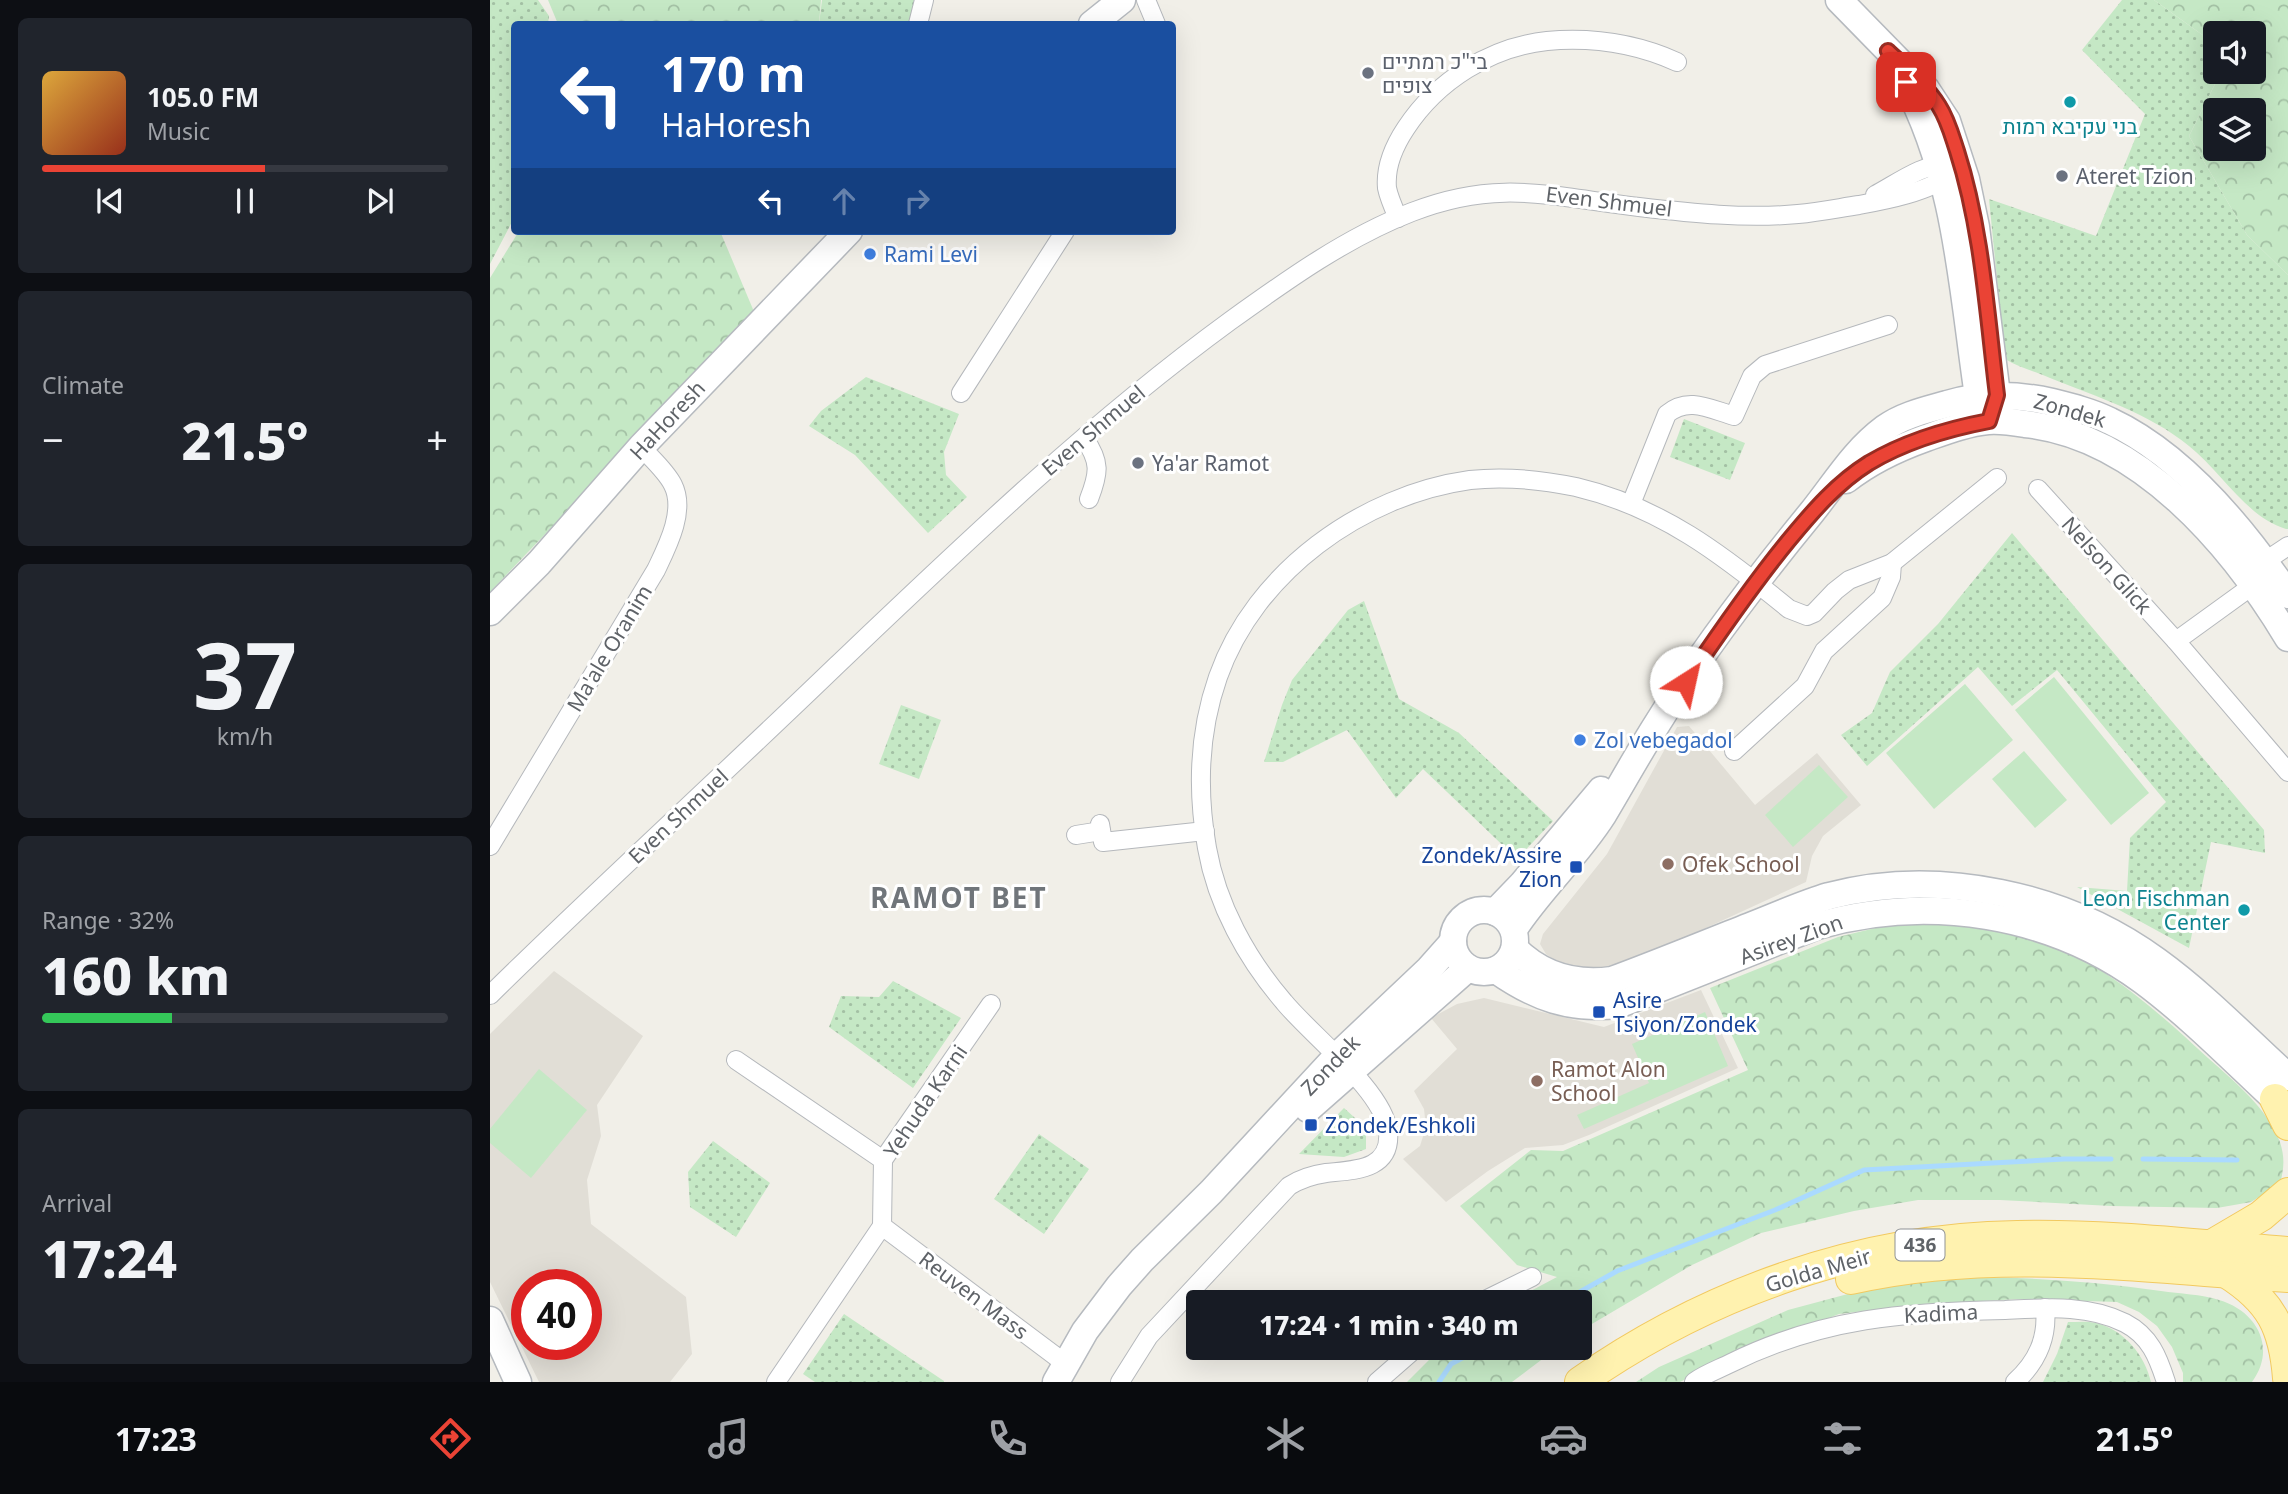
<!DOCTYPE html>
<meta charset="utf-8">
<style>
:root{--surface:#171b24;--page:#20242c;--text:#f1f3f6;--muted:#9ea1a6;--line:#363941;--accent:#ea4335}
body{margin:0;font-family:"Noto Sans",Heebo,sans-serif;background:var(--page);color:var(--text);height:100vh;display:flex;flex-direction:column;font-size:26px;white-space:nowrap}
*{box-sizing:border-box;margin:0}
p{font-size:23px;color:var(--muted)}
.icon{flex:none;width:38px;height:38px;fill:none;stroke:currentColor;stroke-width:2;stroke-linecap:round;stroke-linejoin:round}
.map{position:relative;flex:1;overflow:hidden}
.side{display:flex;flex-direction:column;gap:18px;padding:18px;background:#0d0f14;width:490px}
.side>*{flex:none}
.top-card{position:absolute;left:21px;top:21px;width:665px;height:214px;border-radius:7px;box-shadow:0 7px 28px #0002;background:#1a4fa0;color:#fff;overflow:hidden}
.buttons{position:absolute;left:1713px;top:21px;display:grid;gap:14px}
.buttons a{display:grid;place-items:center;width:63px;height:63px;border-radius:7px;background:var(--surface);box-shadow:0 7px 28px #0002;font-size:35px}
.speed{position:absolute;left:21px;top:1269px;display:flex;gap:14px;font-size:35px;font-weight:700;text-align:center}
.speed>*{display:grid;place-content:center;width:91px;height:91px;border-radius:50%;background:var(--surface);box-shadow:0 7px 28px #0002;line-height:1}
.speed .limit{border:10px solid #d22;background:#fff;color:#111}
.pin{position:absolute;display:grid;place-items:center;width:60px;height:60px;color:#fff;margin:-30px;border-radius:14px;box-shadow:0 4px 10px #0006}
.me{position:absolute;width:77px;margin:-38px;rotate:35deg;stroke-linejoin:round;filter:drop-shadow(0 0 5px #0008)}
.turn{display:flex;align-items:center;gap:24px;height:147px;padding:0 35px;font-size:32px}
.turn .icon{width:91px;height:91px;stroke-width:2.5}
.turn b{display:block;font-size:49px;line-height:60px}
.lanes{display:flex;align-items:center;height:66px;padding:0 35px;background:#0003;justify-content:center;gap:35px;direction:ltr}
.lanes .off{opacity:.35}
.big{font-size:52px;font-weight:800;line-height:1.1}
.side .widget{flex:1;display:flex;flex-direction:column;justify-content:center;gap:10px;min-width:0;padding:0 24px;border-radius:10px;background:var(--page)}
.side .dial{align-items:center;gap:0}
.dial b{font-size:91px;line-height:1}
.song{display:flex;align-items:center;gap:21px}
.cover{width:84px;height:84px;border-radius:10px;background:linear-gradient(135deg,hsl(40 70% 55%),hsl(10 70% 35%))}
.played{height:7px;border-radius:4px;background:linear-gradient(90deg,var(--accent) 55%,var(--line) 55%)}
.keys{display:flex;justify-content:space-around;direction:ltr}
.heat{display:flex;justify-content:space-between;align-items:center;font-size:38px;direction:ltr}
.charge{height:10px;border-radius:5px;background:linear-gradient(90deg,#34c759 32%,var(--line) 0)}
.trip{position:absolute;left:696px;top:1290px;width:406px;height:70px;border-radius:7px;background:var(--surface);box-shadow:0 7px 28px #0002;font-weight:800;line-height:70px;text-align:center}
.tabs{display:flex;height:112px;justify-content:space-around;align-items:center;background:#090b0e;color:var(--muted)}
.tabs .icon{width:49px;height:49px}
.tabs .current{color:var(--accent)}
.tabs b{font-size:32px;color:var(--text)}
main{display:flex;flex:1;min-height:0}
.map>svg:first-child{display:block}
</style>
<main>
<section class="side">
<div class="widget">
<div class="song"><i class="cover"></i><div><b>105.0 FM</b><p>Music</p></div></div>
<div class="played"></div>
<div class="keys"><svg class="icon" aria-label="previous" viewBox="0 0 24 24"><path d="M18 5L8 12l10 7zM5 5v14"/></svg><svg class="icon" aria-label="pause" viewBox="0 0 24 24"><path d="M8 5v14M16 5v14"/></svg><svg class="icon" aria-label="next" viewBox="0 0 24 24"><path d="M6 5l10 7-10 7zM19 5v14"/></svg></div>
</div>
<div class="widget"><p>Climate</p>
<div class="heat"><a>−</a><b class="big">21.5°</b><a>+</a></div>
</div>
<div class="widget dial"><b>37</b><p>km/h</p></div>
<div class="widget"><p>Range · 32%</p><b class="big">160 km</b><div class="charge"></div></div>
<div class="widget"><p>Arrival</p><b class="big">17:24</b></div>
</section>
<div class="map">
<svg width="1798" height="1382" viewBox="0 0 1798 1382">
<defs>
<pattern id="grass-dots" width="8" height="8" patternUnits="userSpaceOnUse" patternTransform="scale(1.75)"><rect width="8" height="8" fill="#c5e8c5"/><path d="M2 2h.1M6 6h.1" fill="none" stroke="#a3c0a4" stroke-width="1.8" stroke-linecap="round"/></pattern>
<pattern id="forest-crowns" width="20" height="18" patternUnits="userSpaceOnUse" patternTransform="scale(1.75)"><rect width="20" height="18" fill="#c5e8c5"/><path d="M2 6a3 3 0 1 1 6 0M12 15a3 3 0 1 1 6 0" fill="none" stroke="#a3c0a4"/></pattern>
</defs>
<rect width="100%" height="100%" fill="#f1efe8"/>
<g fill="#e1ded6" fill-rule="evenodd">
<path d="M 1199,726 L 1265,805 L 1327,753 L 1371,805 L 1333,836 L 1322,856 L 1316,882 L 1144,961 L 1118,970 L 1083,969 L 1067,962 L 1056,954 L 1050,944 L 1053,934 L 1117,854 L 1187,727 Z"/>
<path d="M 64,971 L 153,1036 L 107,1105 L 111,1136 L 97,1180 L 101,1224 L 196,1297 L 202,1354 L 180,1382 L 49,1382 L 0,1282 L 0,1034 ZM 37,1284 L 96,1284 L 96,1344 L 37,1344 Z"/>
<path d="M 1211,990 L 1248,1068 L 1099,1135 L 1073,1145 L 1035,1148 L 998,1171 L 956,1202 L 913,1159 L 930,1146 L 936,1127 L 934,1109 L 924,1091 L 967,1049 L 941,1018 L 967,1004 L 994,998 L 1114,1027 Z"/>
</g>
<g fill="url(#grass-dots)">
<path d="M 0,0 L 48,0 L 59,16 L 58,24 L 24,24 L 24,218 L 0,264 Z"/>
<path d="M 332,0 L 427,0 L 422,24 L 329,24 Z"/>
<path d="M 1632,0 L 1664,0 L 1725,44 L 1726,72 L 1731,72 L 1699,136 L 1757,235 L 1798,275 L 1798,529 L 1796,529 C 1756,517 1732,472 1699,446 C 1659,413 1607,397 1560,378 C 1544,371 1530,368 1515,359 L 1499,199 L 1606,236 L 1655,114 L 1592,50 Z"/>
<path d="M 376,377 L 469,414 L 454,452 L 456,475 L 477,497 L 438,533 L 365,455 L 319,426 L 331,411 Z"/>
<path d="M 1194,419 L 1255,443 L 1240,480 L 1180,457 Z"/>
<path d="M 1522,533 L 1774,830 L 1775,853 L 1721,842 L 1699,948 L 1587,887 L 1637,891 L 1640,838 L 1676,802 L 1567,670 L 1522,706 L 1488,667 L 1377,766 L 1351,735 L 1382,713 L 1400,672 L 1448,624 Z"/>
<path d="M 874,601 L 909,699 L 969,733 L 1063,821 L 1027,859 L 933,769 L 906,798 L 857,730 L 793,762 L 774,762 L 792,705 L 802,680 L 858,610 Z"/>
<path d="M 411,705 L 451,720 L 429,779 L 389,764 Z"/>
<path d="M 403,981 L 471,1018 L 423,1088 L 339,1027 L 351,996 L 389,997 Z"/>
<path d="M 854,1108 L 876,1128 L 876,1149 L 854,1157 L 809,1154 Z"/>
<path d="M 549,1134 L 599,1169 L 554,1234 L 504,1199 Z"/>
<path d="M 223,1141 L 280,1183 L 246,1237 L 200,1207 L 198,1172 Z"/>
<path d="M 354,1314 L 454,1381 L 454,1382 L 325,1382 L 313,1374 Z"/>
<path d="M 1578,1322 C 1587,1322 1597,1321 1606,1323 C 1635,1330 1655,1356 1661,1382 L 1553,1382 L 1567,1354 Z"/>
</g>
<g fill="url(#forest-crowns)" fill-rule="evenodd">
<path d="M 58,0 L 331,0 L 329,24 L 68,24 Z"/>
<path d="M 1664,0 L 1798,0 L 1798,275 L 1757,235 L 1699,136 L 1731,72 L 1764,72 L 1764,33 L 1726,33 L 1725,44 ZM 1726,110 L 1764,110 L 1764,149 L 1726,149 Z"/>
<path d="M 29,231 L 230,231 L 265,314 L 0,592 L 0,278 Z"/>
<path d="M 1435,921 C 1475,926 1516,928 1555,942 C 1618,966 1669,1013 1718,1058 C 1745,1082 1777,1108 1790,1142 C 1795,1158 1794,1168 1790,1184 L 1761,1202 L 1727,1208 L 1621,1206 L 1510,1200 L 1428,1200 L 1364,1211 L 1271,1233 L 1202,1265 L 1090,1331 L 1090,1302 L 1020,1302 L 1067,1277 L 1027,1265 L 970,1206 L 1041,1150 L 1073,1151 L 1258,1070 L 1220,988 L 1348,937 L 1398,925 Z"/>
<path d="M 1448,1276 C 1523,1277 1597,1280 1671,1291 C 1690,1294 1711,1294 1729,1300 C 1767,1311 1787,1348 1762,1382 L 1693,1382 L 1693,1373 L 1682,1347 L 1667,1326 L 1649,1312 L 1627,1302 L 1531,1299 L 1433,1304 L 1349,1314 L 1237,1358 L 1190,1382 L 1146,1382 L 1169,1367 L 1298,1310 L 1369,1291 Z"/>
<path d="M 951,1348 L 1067,1348 L 1022,1382 L 917,1382 Z"/>
</g>
<g fill="#c5e8c5">
<path d="M 1564,677 L 1659,793 L 1621,825 L 1525,710 Z"/>
<path d="M 1475,684 L 1523,740 L 1444,809 L 1396,753 Z"/>
<path d="M 1534,751 L 1577,800 L 1545,828 L 1502,779 Z"/>
<path d="M 1329,765 L 1358,797 L 1303,847 L 1275,815 Z"/>
<path d="M 1215,1012 L 1238,1066 L 1094,1129 L 1087,1115 L 1159,1083 L 1142,1044 Z"/>
<path d="M 49,1069 L 97,1110 L 41,1178 L 0,1143 L 0,1129 Z"/>
</g>
<g fill="none" stroke-linecap="round" stroke-linejoin="round">
<g stroke="#aadaff" stroke-width="5">
<path d="M 1653,1159 L 1747,1160"/>
<path d="M 1072,1302 L 1127,1271 L 1285,1210 L 1374,1170 L 1574,1159 L 1621,1159"/>
<path d="M 949,1382 L 961,1364 L 991,1348"/>
</g>
<g stroke="#b5b8bc" stroke-width="20">
<g id="street">
<path d="M 656,0 L 666,24"/>
<path d="M 428,24 L 434,0"/>
<path d="M 1385,195 C 1406,184 1434,163 1458,164"/>
<path d="M 908,218 C 904,209 899,198 897,188 C 895,166 904,146 916,128 C 947,81 1000,47 1057,41 C 1102,37 1147,44 1187,62"/>
<path d="M 471,393 L 575,231"/>
<path d="M 594,438 C 611,462 609,473 599,499"/>
<path d="M 1548,489 L 1686,641 L 1798,772"/>
<path d="M 1141,504 L 1177,414 C 1198,396 1220,409 1244,416 L 1262,376 L 1275,365 L 1398,325"/>
<path d="M 1770,570 L 1774,562 L 1798,546"/>
<path d="M 1686,641 L 1762,586 L 1773,584"/>
<path d="M 1244,751 L 1315,686 L 1334,651 L 1392,598 L 1401,577 L 1402,563"/>
<path d="M 610,824 L 613,842 L 715,831"/>
<path d="M 586,835 L 611,831"/>
<path d="M 0,846 L 166,570 C 177,547 196,511 183,485 C 176,471 162,459 151,447"/>
<path d="M 0,995 C 114,883 232,776 347,665 C 473,545 599,424 740,321 C 797,280 857,237 922,212 C 1009,178 1062,197 1149,207 C 1201,213 1256,219 1308,214 C 1329,212 1349,208 1369,205 C 1396,200 1439,192 1461,174"/>
<path d="M 246,1060 L 393,1160"/>
<path d="M 392,1226 L 576,1364"/>
<path d="M 991,1302 L 1042,1277"/>
<path d="M 286,1382 L 392,1226 L 393,1160 L 501,1004"/>
<path d="M 630,1382 L 659,1336 L 799,1186 C 810,1179 822,1175 836,1173 C 863,1170 902,1171 898,1131 C 894,1091 820,1034 794,1002 C 757,959 727,905 717,848 C 707,791 709,731 728,677 C 765,572 872,495 980,480 C 1015,476 1052,480 1086,487 C 1171,507 1233,555 1299,609 L 1317,616 L 1324,613 L 1345,591 L 1359,580 L 1402,563 L 1507,478"/>
<path d="M 887,1382 L 926,1348"/>
<path d="M 1204,1382 C 1215,1374 1229,1369 1241,1363 C 1332,1318 1416,1312 1515,1310 C 1555,1308 1598,1304 1635,1323 C 1660,1336 1668,1357 1676,1382"/>
<path d="M 1525,1382 C 1547,1362 1558,1339 1555,1308"/>
</g>
</g>
<g stroke="#b6babf" stroke-width="29">
<g id="secondary">
<path d="M 1349,0 L 1436,89 L 1457,121 L 1476,179 L 1486,227 L 1507,395 L 1503,409"/>
<path d="M 602,24 L 632,0"/>
<path d="M 1414,80 C 1467,178 1472,288 1488,396 L 1494,411"/>
<path d="M 1356,480 C 1380,461 1408,448 1436,438 C 1456,431 1477,423 1498,421 C 1509,420 1523,422 1535,424 C 1650,436 1742,545 1798,638"/>
<path d="M 0,612 L 49,563 L 151,447 L 359,231"/>
<circle cx="994" cy="941" r="31"/>
<path d="M 1005,912 L 1032,884 L 1111,790"/>
<path d="M 1024,929 C 1050,889 1087,856 1113,815 C 1131,785 1148,754 1167,724 C 1213,649 1267,579 1322,512 C 1346,482 1364,451 1395,428 C 1413,415 1436,410 1457,404 C 1492,393 1527,394 1562,402 C 1582,407 1602,412 1620,421 C 1693,455 1754,530 1798,595"/>
<path d="M 1025,949 C 1052,976 1085,985 1122,980 C 1168,963 1214,944 1260,926 C 1286,916 1312,904 1339,896 C 1449,867 1577,895 1667,961 C 1714,995 1755,1038 1798,1077"/>
<path d="M 1006,970 C 1046,998 1079,1010 1128,1005 L 1327,926 C 1438,894 1560,913 1653,981 C 1700,1016 1742,1059 1785,1099 L 1798,1114"/>
<path d="M 818,1109 L 978,968"/>
<path d="M 0,1320 L 28,1382"/>
<path d="M 566,1382 L 595,1331 L 629,1286 L 652,1260 L 721,1192 L 846,1057 L 939,969 L 963,942"/>
</g>
</g>
<g stroke="#f2c960" stroke-width="32">
<g id="primary">
<path d="M 1785,1099 L 1798,1125"/>
<path d="M 1720,1246 L 1771,1216 L 1798,1193"/>
<path d="M 1737,1273 C 1781,1301 1794,1327 1798,1378"/>
<path d="M 1361,1279 C 1505,1246 1653,1268 1798,1277"/>
<path d="M 1090,1382 C 1217,1293 1371,1238 1527,1236 C 1618,1234 1708,1245 1798,1252"/>
</g>
</g>
<use href="#street" stroke="#fff" stroke-width="18"/>
<use href="#secondary" stroke="#fff" stroke-width="26"/>
<use href="#primary" stroke="#fff2af" stroke-width="30"/>
</g>
<g fill="none" stroke-linecap="round" stroke-linejoin="round">
<g stroke="#982c22" stroke-width="18">
<path id="route" d="M 1196,682 C 1229,633 1262,585 1299,540 C 1323,511 1347,483 1379,463 C 1416,441 1457,429 1499,421 L 1507,395 C 1497,314 1492,229 1467,151 C 1462,136 1458,120 1449,106 C 1436,85 1416,68 1398,51 L 1416,82"/>
</g>
<use href="#route" stroke="#ea4335" stroke-width="12"/>
</g>
<g fill="#6b7280" stroke="#fff" stroke-width="2.5">
<circle cx="878" cy="73" r="7"/>
<circle cx="1572" cy="176" r="7"/>
<circle cx="648" cy="463" r="7"/>
</g>
<g fill="#0f9aa8" stroke="#fff" stroke-width="2.5">
<circle cx="1580" cy="102" r="7"/>
<circle cx="1754" cy="910" r="7"/>
</g>
<g fill="#3f7fe0" stroke="#fff" stroke-width="2.5">
<circle cx="380" cy="254" r="7"/>
<circle cx="1090" cy="740" r="7"/>
</g>
<g fill="#8d6e63" stroke="#fff" stroke-width="2.5">
<circle cx="1178" cy="864" r="7"/>
<circle cx="1047" cy="1081" r="7"/>
</g>
<g fill="#1a4fb4" stroke="#fff" stroke-width="2.5">
<rect x="1079" y="860" width="14" height="14" rx="3.5"/>
<rect x="1102" y="1005" width="14" height="14" rx="3.5"/>
<rect x="814" y="1118" width="14" height="14" rx="3.5"/>
</g>
<g text-anchor="middle" dominant-baseline="central" stroke-width="6" stroke-linejoin="round" paint-order="stroke">
<rect fill="#fff" stroke="#8f9295" stroke-width="2" x="1405.5" y="1229.5" width="49" height="31" rx="5"/>
<g font-size="19" font-weight="bold" fill="#5f6368">
<text x="1430" y="1245">436</text>
</g>
<g font-size="21" fill="#5b616d" stroke="#fff" text-anchor="start">
<text x="892" y="61">בי"כ רמתיים<tspan x="892" dy="24">צופים</tspan></text>
<text x="1586" y="176">Ateret Tzion</text>
<text x="662" y="463">Ya'ar Ramot</text>
</g>
<g font-size="21" fill="#0d838f" stroke="#fff">
<text x="1580" y="126">בני עקיבא רמות</text>
<text x="1740" y="898" text-anchor="end">Leon Fischman<tspan x="1740" dy="24">Center</tspan></text>
</g>
<g font-size="21" fill="#5f6368" stroke="#fff">
<text transform="translate(1119 201) rotate(7)">Even Shmuel</text>
<text transform="translate(1580 410) rotate(16)">Zondek</text>
<text transform="translate(177 420) rotate(-47)">HaHoresh</text>
<text transform="translate(603 430) rotate(-40)">Even Shmuel</text>
<text transform="translate(1617 565) rotate(48)">Nelson Glick</text>
<text transform="translate(119 648) rotate(-59)">Ma'ale Oranim</text>
<text transform="translate(188 816) rotate(-43)">Even Shmuel</text>
<text transform="translate(1301 939) rotate(-20)">Asirey Zion</text>
<text transform="translate(840 1065) rotate(-46)">Zondek</text>
<text transform="translate(435 1101) rotate(-56)">Yehuda Karni</text>
<text transform="translate(1328 1270) rotate(-16)">Golda Meir</text>
<text transform="translate(484 1295) rotate(37)">Reuven Mass</text>
<text transform="translate(1451 1313) rotate(-3)">Kadima</text>
</g>
<g font-size="21" fill="#366cbe" stroke="#fff" text-anchor="start">
<text x="394" y="254">Rami Levi</text>
<text x="1104" y="740">Zol vebegadol</text>
</g>
<g font-size="21" fill="#164399" stroke="#fff" text-anchor="start">
<text x="1072" y="855" text-anchor="end">Zondek/Assire<tspan x="1072" dy="24">Zion</tspan></text>
<text x="1123" y="1000">Asire<tspan x="1123" dy="24">Tsiyon/Zondek</tspan></text>
<text x="835" y="1125">Zondek/Eshkoli</text>
</g>
<g font-size="21" fill="#785e54" stroke="#fff" text-anchor="start">
<text x="1192" y="864">Ofek School</text>
<text x="1061" y="1069">Ramot Alon<tspan x="1061" dy="24">School</tspan></text>
</g>
<g font-size="28" font-weight="bold" letter-spacing="2" fill="#70757a" stroke="#fff">
<text x="469" y="897">RAMOT BET</text>
</g>
</g>
</svg>
<div class="buttons">
<a><svg class="icon" aria-label="sound" viewBox="0 0 24 24"><path d="M4 9h4l5-4v14l-5-4H4zM17 9q2 3 0 6"/></svg></a>
<a><svg class="icon" aria-label="layers" viewBox="0 0 24 24"><path d="M12 4l9 5-9 5-9-5zM3 14l9 5 9-5"/></svg></a>
</div>
<div class="speed"><div class="limit">40</div></div>
<div class="pin" style="left:1416px;top:82px;background:#d93025"><svg class="icon" aria-label="arrive" viewBox="0 0 24 24"><path d="M6 21V4h12l-3 4 3 4H6"/></svg></div>
<svg class="me" style="left:1196px;top:682px" viewBox="-20 -20 40 40"><circle r="19" fill="#fff"/><path d="M0-13L10 11 0 6-10 11z" fill="#ea4335"/></svg>
<div class="trip">17:24 · 1 min · 340 m</div>
<div class="top-card">
<div class="turn"><svg class="icon" aria-label="left" viewBox="0 0 24 24"><path d="M17 20v-9H6M10 6l-5 5 5 5"/></svg><div><b>170 m</b>HaHoresh</div></div>
<div class="lanes"><svg class="icon" aria-label="left" viewBox="0 0 24 24"><path d="M17 20v-9H6M10 6l-5 5 5 5"/></svg><svg class="icon off" aria-label="ahead" viewBox="0 0 24 24"><path d="M12 20V5M6 11l6-6 6 6"/></svg><svg class="icon off" aria-label="right" viewBox="0 0 24 24"><path d="M7 20v-9h11M14 6l5 5-5 5"/></svg></div>
</div>
</div>
</main>
<nav class="tabs">
<b>17:23</b>
<svg class="icon current" aria-label="directions" viewBox="0 0 24 24"><path d="M12 3l9 9-9 9-9-9zM9 14v-3h6M13 9l2 2-2 2"/></svg>
<svg class="icon" aria-label="music" viewBox="0 0 24 24"><path d="M9 18V5l10-2v13"/><circle cx="6" cy="18" r="3"/><circle cx="16" cy="16" r="3"/></svg>
<svg class="icon" aria-label="phone" viewBox="0 0 24 24"><path d="M5 4h4l2 5-3 2q2 4 5 5l2-3 5 2v4C11 20 4 13 5 4z"/></svg>
<svg class="icon" aria-label="climate" viewBox="0 0 24 24"><path d="M12 3v18M4 7l16 10M4 17L20 7"/></svg>
<svg class="icon" aria-label="car" viewBox="0 0 24 24"><path d="M5 17H2v-5l4-1 3-4h7l3 4 3 1v5h-3M9 17h6M6 11h13"/><circle cx="7" cy="17" r="2"/><circle cx="17" cy="17" r="2"/></svg>
<svg class="icon" aria-label="filters" viewBox="0 0 24 24"><path d="M4 7h16M4 17h16"/><circle cx="9" cy="7" r="2"/><circle cx="15" cy="17" r="2"/></svg>
<b>21.5°</b>
</nav>
